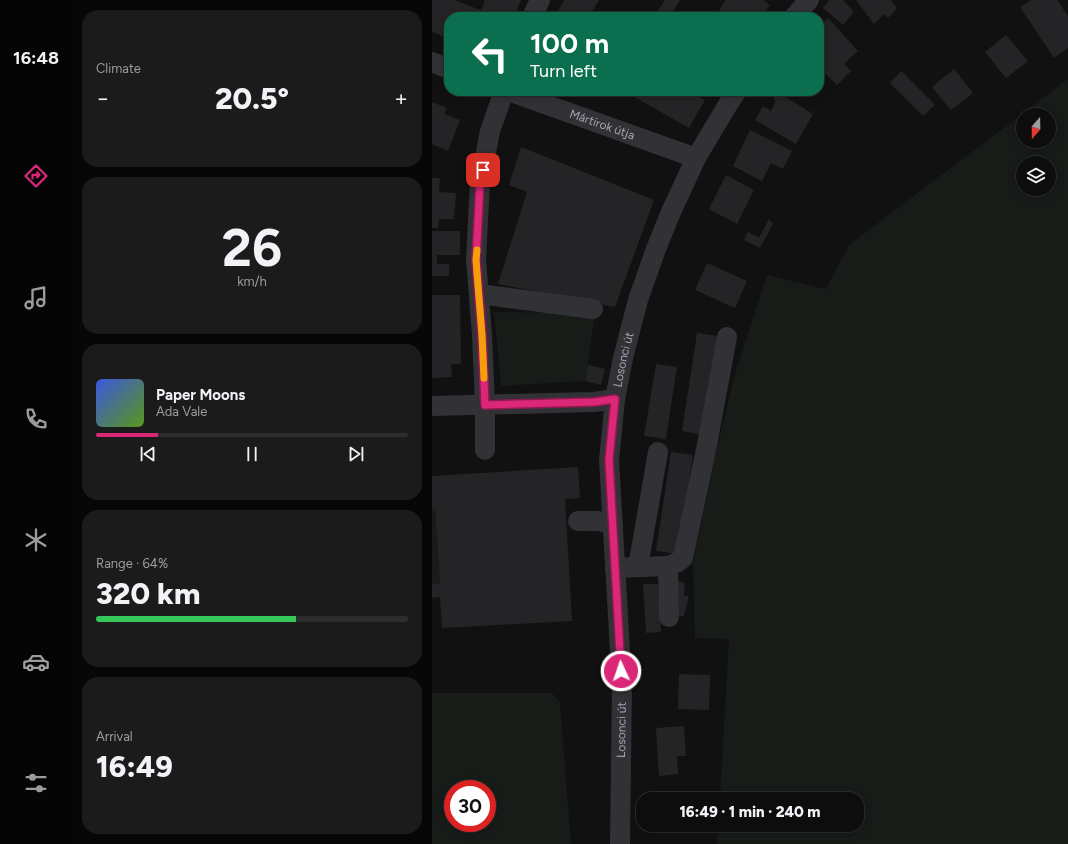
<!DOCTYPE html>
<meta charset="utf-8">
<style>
:root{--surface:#0d0d0e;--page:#1b1b1c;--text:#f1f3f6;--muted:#9a9c9e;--line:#2d2d2e;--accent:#db2777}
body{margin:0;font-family:Figtree,sans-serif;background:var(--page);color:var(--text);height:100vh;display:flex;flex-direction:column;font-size:15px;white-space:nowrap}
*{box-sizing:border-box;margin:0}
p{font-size:13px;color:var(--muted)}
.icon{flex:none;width:22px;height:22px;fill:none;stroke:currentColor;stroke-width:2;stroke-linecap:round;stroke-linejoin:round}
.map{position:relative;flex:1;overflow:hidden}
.panel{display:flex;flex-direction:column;gap:10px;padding:10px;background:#070708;width:360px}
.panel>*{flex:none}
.guide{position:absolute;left:12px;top:12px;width:380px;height:84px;border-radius:16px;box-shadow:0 2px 10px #0003,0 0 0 1px var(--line);background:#0b6e4f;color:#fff;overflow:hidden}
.needle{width:26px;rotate:200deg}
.fabs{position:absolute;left:584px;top:108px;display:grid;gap:8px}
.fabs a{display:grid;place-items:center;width:40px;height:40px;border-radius:50%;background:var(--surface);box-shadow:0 2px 10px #0003,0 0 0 1px var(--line);font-size:20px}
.speed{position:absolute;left:12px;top:780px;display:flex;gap:8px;font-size:20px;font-weight:700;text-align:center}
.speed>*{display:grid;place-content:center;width:52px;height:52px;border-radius:50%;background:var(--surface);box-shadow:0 2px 10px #0003,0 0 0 1px var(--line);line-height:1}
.speed .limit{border:6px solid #d22;background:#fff;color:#111}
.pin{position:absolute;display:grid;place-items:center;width:34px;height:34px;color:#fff;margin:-17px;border-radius:8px;box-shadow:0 2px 6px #0006}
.me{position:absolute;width:44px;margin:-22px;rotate:357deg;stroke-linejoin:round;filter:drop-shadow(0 0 3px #0008)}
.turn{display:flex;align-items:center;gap:14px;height:84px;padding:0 20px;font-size:18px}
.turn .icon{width:52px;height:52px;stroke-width:2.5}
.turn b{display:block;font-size:28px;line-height:34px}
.big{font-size:30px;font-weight:800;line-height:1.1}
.panel .tile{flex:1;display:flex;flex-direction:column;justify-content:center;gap:6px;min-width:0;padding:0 14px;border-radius:16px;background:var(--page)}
.panel .dial{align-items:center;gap:0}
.dial b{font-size:52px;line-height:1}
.song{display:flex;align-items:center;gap:12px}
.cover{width:48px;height:48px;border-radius:6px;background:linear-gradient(135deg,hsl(230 70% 55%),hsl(90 70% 35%))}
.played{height:4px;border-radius:2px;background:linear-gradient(90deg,var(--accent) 20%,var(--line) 20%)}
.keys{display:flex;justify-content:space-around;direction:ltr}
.heat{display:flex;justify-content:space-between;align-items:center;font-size:22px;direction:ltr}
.charge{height:6px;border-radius:3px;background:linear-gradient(90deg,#34c759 64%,var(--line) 0)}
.trip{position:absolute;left:204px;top:792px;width:228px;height:40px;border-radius:16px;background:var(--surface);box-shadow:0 2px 10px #0003,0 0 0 1px var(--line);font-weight:800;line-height:40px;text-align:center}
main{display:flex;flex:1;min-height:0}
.tab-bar{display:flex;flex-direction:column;width:72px;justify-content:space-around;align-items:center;background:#050506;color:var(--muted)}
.tab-bar .icon{width:28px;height:28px}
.tab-bar .current{color:var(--accent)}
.tab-bar b{font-size:18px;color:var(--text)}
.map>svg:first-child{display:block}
</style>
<main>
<nav class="tab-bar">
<b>16:48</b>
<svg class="icon current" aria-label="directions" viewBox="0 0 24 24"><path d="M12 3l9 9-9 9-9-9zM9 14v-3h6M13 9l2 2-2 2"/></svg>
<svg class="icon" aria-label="music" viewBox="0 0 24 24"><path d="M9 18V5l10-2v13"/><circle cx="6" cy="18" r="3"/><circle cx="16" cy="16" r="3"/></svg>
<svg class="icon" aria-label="phone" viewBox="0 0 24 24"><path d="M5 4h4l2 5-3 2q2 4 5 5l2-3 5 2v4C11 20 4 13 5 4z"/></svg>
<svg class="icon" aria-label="climate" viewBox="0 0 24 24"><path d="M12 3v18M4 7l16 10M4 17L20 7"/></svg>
<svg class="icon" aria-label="car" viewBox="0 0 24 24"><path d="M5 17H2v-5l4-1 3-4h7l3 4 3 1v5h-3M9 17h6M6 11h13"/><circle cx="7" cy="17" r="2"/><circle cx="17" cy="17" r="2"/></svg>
<svg class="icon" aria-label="filters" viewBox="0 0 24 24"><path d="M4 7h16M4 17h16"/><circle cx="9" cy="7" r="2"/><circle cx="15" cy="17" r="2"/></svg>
</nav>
<section class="panel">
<div class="tile"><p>Climate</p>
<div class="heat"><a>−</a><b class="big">20.5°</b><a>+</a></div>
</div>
<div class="tile dial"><b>26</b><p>km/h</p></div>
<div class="tile">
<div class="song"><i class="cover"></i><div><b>Paper Moons</b><p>Ada Vale</p></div></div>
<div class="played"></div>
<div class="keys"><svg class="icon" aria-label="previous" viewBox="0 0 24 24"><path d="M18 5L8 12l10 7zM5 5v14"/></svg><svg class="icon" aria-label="pause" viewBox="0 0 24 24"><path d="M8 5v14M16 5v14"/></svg><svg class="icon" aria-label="next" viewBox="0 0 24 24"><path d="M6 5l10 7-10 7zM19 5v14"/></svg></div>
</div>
<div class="tile"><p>Range · 64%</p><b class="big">320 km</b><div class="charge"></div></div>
<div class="tile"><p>Arrival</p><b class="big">16:49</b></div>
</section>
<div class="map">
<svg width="636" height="844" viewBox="0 0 636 844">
<rect width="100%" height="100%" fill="#111112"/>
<g fill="#171c19" fill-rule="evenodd">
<path d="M 636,79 L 636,844 L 285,844 L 286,825 L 425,825 L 425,799 L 288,799 L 297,639 L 263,638 L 261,564 L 281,464 L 303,374 L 335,275 L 394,289 L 417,245 ZM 591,115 L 617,115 L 617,141 L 591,141 ZM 591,163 L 617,163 L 617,189 L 591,189 Z"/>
<path d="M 62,312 L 163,313 L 153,381 L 69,386 Z"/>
<path d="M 0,509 L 3,509 L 8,584 L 0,584 Z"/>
<path d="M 0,693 L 120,693 L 128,703 L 139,844 L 0,844 ZM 21,789 L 55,789 L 55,823 L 21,823 Z"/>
</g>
<g fill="#242426">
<path d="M 0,0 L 22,0 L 49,10 L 53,0 L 89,0 L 82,17 L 17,17 L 17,39 L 0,32 Z"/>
<path d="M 132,0 L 167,0 L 157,17 L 123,17 Z"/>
<path d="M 233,0 L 248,0 L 238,17 L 222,17 Z"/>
<path d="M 294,0 L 331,0 L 338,5 L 329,17 L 297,17 L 287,10 Z"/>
<path d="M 397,0 L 411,0 L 422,12 L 411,25 L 391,8 Z"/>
<path d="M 424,0 L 459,0 L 465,8 L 456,18 L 452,14 L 442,24 Z"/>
<path d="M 599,0 L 625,0 L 636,16 L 636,48 L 622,58 L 588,7 Z"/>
<path d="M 396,18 L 426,51 L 412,64 L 419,71 L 405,85 L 388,68 L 387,69 L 387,26 Z"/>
<path d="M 574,35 L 596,61 L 574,78 L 553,52 Z"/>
<path d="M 522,69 L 541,93 L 519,110 L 500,87 Z"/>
<path d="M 469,71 L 503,105 L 491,116 L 458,83 Z"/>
<path d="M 192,91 L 257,91 L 273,100 L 257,128 Z"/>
<path d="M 352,91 L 355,98 L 381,114 L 364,144 L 323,120 L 331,106 L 339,111 L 343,102 L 340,92 Z"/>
<path d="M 0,102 L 15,108 L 12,114 L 28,120 L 16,151 L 0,144 Z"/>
<path d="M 318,130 L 360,151 L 351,169 L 339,163 L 330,181 L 301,166 Z"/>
<path d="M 89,147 L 222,200 L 183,307 L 66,284 L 95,192 L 77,185 Z"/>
<path d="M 294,175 L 322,190 L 305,224 L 277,209 Z"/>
<path d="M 0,178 L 8,178 L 7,192 L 24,193 L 22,219 L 7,219 L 6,228 L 0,228 Z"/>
<path d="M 337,219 L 341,224 L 328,248 L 312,240 L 316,232 L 327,238 Z"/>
<path d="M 0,231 L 28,231 L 28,255 L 5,255 L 5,264 L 17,264 L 17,276 L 0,276 Z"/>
<path d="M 275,263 L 315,281 L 303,308 L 263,290 Z"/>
<path d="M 0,295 L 28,295 L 29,364 L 19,364 L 20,377 L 0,378 Z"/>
<path d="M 265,333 L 286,336 L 272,435 L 250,431 Z"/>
<path d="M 224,364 L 245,367 L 234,439 L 212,436 Z"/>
<path d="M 156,365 L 173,369 L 169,385 L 153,381 Z"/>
<path d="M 239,452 L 261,455 L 246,554 L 224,551 Z"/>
<path d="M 146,467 L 148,498 L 133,499 L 140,621 L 10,628 L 8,597 L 0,598 L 0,584 L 8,584 L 3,509 L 0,509 L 0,476 Z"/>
<path d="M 246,581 L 253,583 L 252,595 L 257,596 L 252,616 L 245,616 Z"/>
<path d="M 211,584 L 226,584 L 229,632 L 214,633 Z"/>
<path d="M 247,674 L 278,675 L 277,710 L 246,709 Z"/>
<path d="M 252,726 L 254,756 L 245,756 L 246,774 L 227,776 L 224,728 Z"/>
<path d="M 227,825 L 244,825 L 244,828 L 227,826 Z"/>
</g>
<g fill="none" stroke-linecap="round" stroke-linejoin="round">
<g stroke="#323236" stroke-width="20">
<path d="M 100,17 L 108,0"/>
<path d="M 362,17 L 377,0"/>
<path d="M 0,62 L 17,69"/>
<path id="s1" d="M 76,91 L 264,158"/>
<path d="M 47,294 L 161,309"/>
<path d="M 0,406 L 162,402 L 183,399"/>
<path d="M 53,450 L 53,405 L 50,335 L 44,260 L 48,183 L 58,131 L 72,91"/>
<path d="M 146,521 L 166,521 L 181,524"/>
<path d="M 236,566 L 237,617"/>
<path d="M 206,567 L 226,452"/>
<path d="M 183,568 L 236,566 L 244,563 L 251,558 L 275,445 L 295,337"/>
<path id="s2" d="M 188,844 L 190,686 L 177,460 L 183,399 L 191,358 L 206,300 L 224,249 L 239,212 L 264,158 L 295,106 L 305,91"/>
</g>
</g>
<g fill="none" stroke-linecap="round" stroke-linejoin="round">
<g stroke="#8e194d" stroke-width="10">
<path id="route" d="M 51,170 L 48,183 L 44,260 L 50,335 L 53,405 L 162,402 L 183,399 L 177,460 L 189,671"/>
</g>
<use href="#route" stroke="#db2777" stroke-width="7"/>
<path stroke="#f59e0b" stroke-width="7" d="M 45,250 L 44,260 L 50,335 L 52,378"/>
</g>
<g text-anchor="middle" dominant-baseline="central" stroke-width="4" stroke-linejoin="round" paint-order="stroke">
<g font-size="12" fill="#a4a6b1" stroke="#0c0c0d">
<text stroke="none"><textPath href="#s1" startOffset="100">Mártírok útja</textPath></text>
<text stroke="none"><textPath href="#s2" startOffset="486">Losonci út</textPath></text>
<text stroke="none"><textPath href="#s2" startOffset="114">Losonci út</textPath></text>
</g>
</g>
</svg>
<div class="fabs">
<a><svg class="needle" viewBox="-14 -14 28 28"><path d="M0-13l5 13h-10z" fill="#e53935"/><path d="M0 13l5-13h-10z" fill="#9a9c9e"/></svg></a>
<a><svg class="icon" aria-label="layers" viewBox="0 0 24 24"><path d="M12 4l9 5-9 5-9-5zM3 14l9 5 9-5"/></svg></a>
</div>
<div class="speed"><div class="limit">30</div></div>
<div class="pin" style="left:51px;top:170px;background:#d93025"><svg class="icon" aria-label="arrive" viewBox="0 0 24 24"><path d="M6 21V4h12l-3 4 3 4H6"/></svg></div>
<svg class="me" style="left:189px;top:671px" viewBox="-20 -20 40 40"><circle r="17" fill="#db2777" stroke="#fff" stroke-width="3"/><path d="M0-11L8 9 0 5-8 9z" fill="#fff"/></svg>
<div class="trip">16:49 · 1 min · 240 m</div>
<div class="guide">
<div class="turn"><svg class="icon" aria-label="left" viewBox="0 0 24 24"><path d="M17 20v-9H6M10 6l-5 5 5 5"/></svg><div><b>100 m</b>Turn left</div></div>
</div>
</div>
</main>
